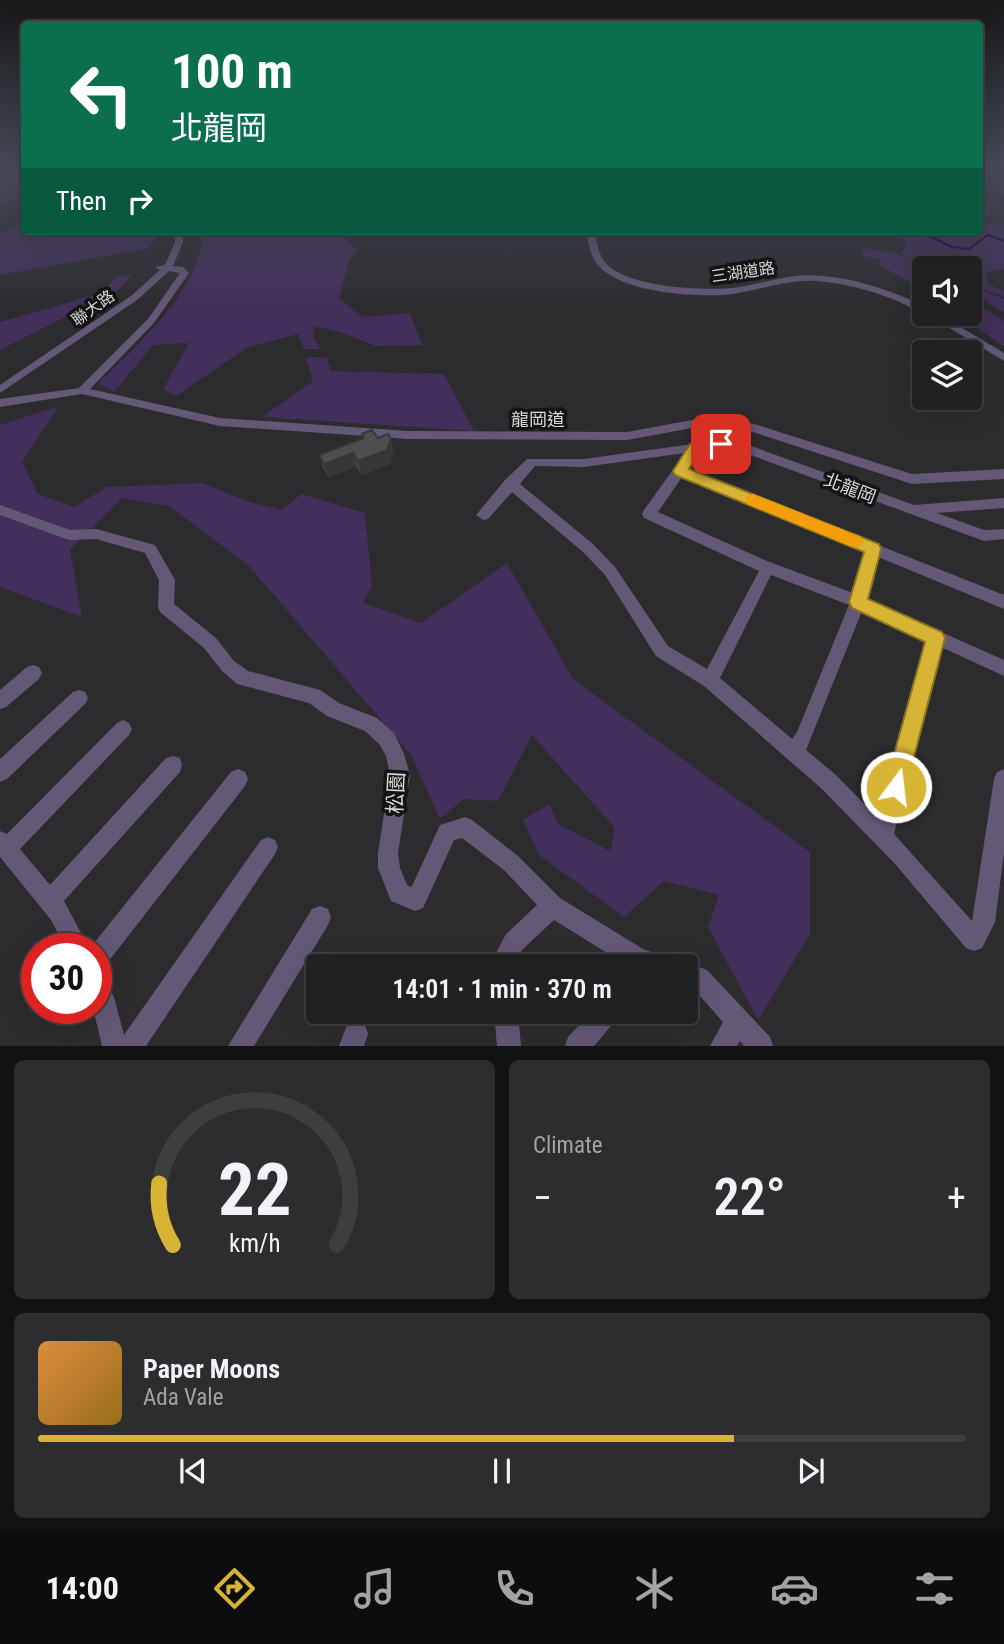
<!DOCTYPE html>
<meta charset="utf-8">
<style>
:root{--surface:#212022;--page:#2d2d2f;--text:#f1f3f6;--muted:#a2a3a5;--line:#3e3e40;--accent:#d7b434}
body{margin:0;font-family:"Roboto Condensed","Noto Sans TC",sans-serif;background:var(--page);color:var(--text);height:100vh;display:flex;flex-direction:column;font-size:26px;white-space:nowrap}
*{box-sizing:border-box;margin:0}
p{font-size:23px;color:var(--muted)}
.icon{flex:none;width:38px;height:38px;fill:none;stroke:currentColor;stroke-width:2;stroke-linecap:round;stroke-linejoin:round}
.map{position:relative;height:1046px;overflow:hidden}
.drawer{display:flex;flex-direction:column;gap:14px;padding:14px;background:#121213;flex:1}
.drawer>*{flex:none}
.hud{position:absolute;left:21px;top:21px;width:962px;height:214px;border-radius:7px;box-shadow:0 7px 28px #0002,0 0 0 2px var(--line);background:#0b6e4f;color:#fff;overflow:hidden}
.controls{position:absolute;left:912px;top:256px;display:grid;gap:14px}
.controls a{display:grid;place-items:center;width:70px;height:70px;border-radius:7px;background:var(--surface);box-shadow:0 7px 28px #0002,0 0 0 2px var(--line);font-size:35px}
.speed{position:absolute;left:21px;top:933px;display:flex;gap:14px;font-size:35px;font-weight:700;text-align:center}
.speed>*{display:grid;place-content:center;width:91px;height:91px;border-radius:50%;background:var(--surface);box-shadow:0 7px 28px #0002,0 0 0 2px var(--line);line-height:1}
.speed .limit{border:10px solid #d22;background:#fff;color:#111}
.pin{position:absolute;display:grid;place-items:center;width:60px;height:60px;color:#fff;margin:-30px;border-radius:14px;box-shadow:0 4px 10px #0006}
.me{position:absolute;width:77px;margin:-38px;rotate:15deg;stroke-linejoin:round;filter:drop-shadow(0 0 5px #0008)}
.turn{display:flex;align-items:center;gap:24px;height:147px;padding:0 35px;font-size:32px}
.turn .icon{width:91px;height:91px;stroke-width:2.5}
.turn b{display:block;font-size:49px;line-height:60px}
.then{display:flex;align-items:center;height:66px;padding:0 35px;background:#0003;gap:14px;font-size:26px}
.big{font-size:52px;font-weight:600;line-height:1.1}
.drawer .widget{flex:1;display:flex;flex-direction:column;justify-content:center;gap:10px;min-width:0;padding:0 24px;border-radius:10px;background:var(--page)}
.drawer .dial{align-items:center;gap:0}
.dial svg{height:182px;overflow:visible;fill:none;stroke:var(--line);stroke-width:7;stroke-linecap:round;text-anchor:middle}
.dial text{fill:var(--text);stroke:none}
.song{display:flex;align-items:center;gap:21px}
.cover{width:84px;height:84px;border-radius:10px;background:linear-gradient(135deg,hsl(30 70% 55%),hsl(40 70% 35%))}
.played{height:7px;border-radius:4px;background:linear-gradient(90deg,var(--accent) 75%,var(--line) 75%)}
.keys{display:flex;justify-content:space-around;direction:ltr}
.heat{display:flex;justify-content:space-between;align-items:center;font-size:38px;direction:ltr}
.drawer .tiles{flex:1;display:grid;gap:14px;grid-template-columns:1fr 1fr}
.widget:last-child{grid-column:span 2}
.trip{position:absolute;left:306px;top:954px;width:392px;height:70px;border-radius:7px;background:var(--surface);box-shadow:0 7px 28px #0002,0 0 0 2px var(--line);font-weight:600;line-height:70px;text-align:center}
.tabs{display:flex;height:112px;justify-content:space-around;align-items:center;background:#0d0d0e;color:var(--muted)}
.tabs .icon{width:49px;height:49px}
.tabs .active{color:var(--accent)}
.tabs b{font-size:32px;color:var(--text)}
.map>svg:first-child{display:block}
</style>
<div class="map">
<svg width="1004" height="1046" viewBox="0 0 1004 1046">
<rect width="100%" height="100%" fill="#2c2b2e"/>
<g fill="#422f5b">
<path d="M 0,165 L 24,165 L 24,198 L 0,203 Z"/>
<path d="M 980,165 L 1004,165 L 1004,194 L 980,189 Z"/>
<path d="M 980,201 L 999,203 L 983,222 L 1004,225 L 1004,269 L 986,272 L 988,284 L 1004,291 L 1004,297 L 970,283 L 970,268 L 930,268 L 921,264 L 927,268 L 924,268 L 924,290 L 881,266 L 881,260 L 862,255 L 863,248 L 896,253 L 918,264 L 901,254 L 907,242 L 886,231 L 980,231 Z"/>
<path d="M 24,224 L 24,231 L 161,231 L 148,248 L 0,275 L 0,233 Z"/>
<path d="M 200,231 L 340,233 L 357,249 L 349,261 L 339,298 L 363,317 L 410,313 L 422,345 L 376,346 L 343,333 L 315,326 L 313,337 L 321,349 L 304,349 L 298,334 L 248,347 L 176,396 L 163,389 L 189,343 L 153,345 L 114,392 L 98,384 C 130,352 211,281 200,231 Z"/>
<path d="M 132,275 L 117,291 L 0,350 L 0,322 L 102,293 L 116,276 Z"/>
<path d="M 970,285 L 1004,299 L 1004,313 L 980,297 L 979,306 L 1004,321 L 1004,347 L 957,313 L 970,313 Z"/>
<path d="M 327,357 L 331,371 L 444,374 L 474,431 L 262,417 L 313,381 L 306,358 Z"/>
<path d="M 59,406 L 22,462 L 38,494 L 74,507 L 107,487 L 203,483 L 246,501 L 282,510 L 301,494 L 365,513 L 372,586 L 363,603 L 421,623 L 507,563 L 573,679 L 810,852 L 810,934 L 758,1020 L 708,927 L 719,895 L 664,881 L 624,917 L 539,855 L 523,820 L 549,804 L 558,824 L 610,851 L 615,828 L 532,735 L 498,801 L 464,799 L 440,819 L 411,755 L 249,566 L 169,506 L 122,498 L 70,550 L 82,617 L 0,587 L 0,425 Z"/>
</g>
<g fill="none" stroke-linecap="round" stroke-linejoin="round">
<path stroke="#240042" stroke-width="2" d="M 919,231 L 952,247 L 969,249 L 988,235 L 1004,241"/>
<g fill="#645877" fill-rule="evenodd">
<path d="M 175,231 L 183,231 L 183,242 L 173,266 L 183,267 L 189,273 L 154,323 L 90,389 L 220,418 L 408,431 L 627,432 L 703,418 L 754,424 L 912,474 L 1004,469 L 1004,479 L 912,484 L 753,432 L 703,426 L 627,440 L 408,439 L 220,426 L 82,394 L 0,407 L 0,399 L 79,388 L 148,319 L 180,273 L 169,271 L 137,300 L 0,393 L 0,385 L 131,296 L 160,270 L 155,267 L 165,265 L 175,242 Z"/>
<path d="M 586,231 L 594,231 C 597,241 598,253 604,261 C 622,287 703,291 732,288 C 757,285 781,276 806,275 C 845,275 889,289 924,306 L 924,313 C 914,310 905,304 895,300 C 870,290 843,283 817,281 C 788,279 761,290 732,294 C 699,298 622,293 599,266 C 590,257 589,243 586,231 Z"/>
<path d="M 925,313 L 937,313 L 1004,353 L 1004,361 Z"/>
<path d="M 721,440 L 743,443 L 914,505 L 1004,498 L 1004,508 L 937,513 L 984,530 L 1004,529 L 1004,539 L 984,541 L 737,450 L 721,448 L 699,451 L 687,469 L 1004,595 L 1004,609 L 878,557 L 867,599 L 1004,660 L 1004,676 L 941,647 L 894,834 L 972,921 L 994,779 L 997,772 L 1004,769 L 1004,853 L 995,922 L 982,948 L 974,951 L 966,948 L 896,865 L 822,789 L 704,686 L 656,656 L 605,575 L 583,552 L 512,492 L 488,519 L 483,520 L 476,515 L 505,480 L 527,459 L 584,459 ZM 685,453 L 644,510 L 642,514 L 644,518 L 759,571 L 707,669 L 668,646 L 615,567 L 593,544 L 520,484 L 535,466 L 584,467 ZM 682,477 L 865,552 L 853,593 L 767,561 L 658,512 ZM 771,575 L 849,605 L 797,732 L 792,739 L 720,678 ZM 862,611 L 926,640 L 878,818 L 836,775 L 806,750 Z"/>
<path d="M 0,505 L 70,530 L 96,529 L 155,545 L 175,580 L 174,604 L 216,638 L 234,661 L 248,671 L 320,690 L 339,703 L 377,718 L 394,733 L 404,754 L 410,775 L 398,853 L 400,868 L 407,885 L 411,887 L 413,884 L 440,825 L 465,817 L 472,820 L 518,856 L 560,898 L 643,949 L 668,958 L 672,966 L 628,966 L 554,920 L 522,950 L 514,966 L 489,966 L 506,934 L 537,905 L 504,870 L 462,838 L 454,840 L 423,908 L 415,911 L 391,901 L 378,868 L 378,853 L 390,775 L 386,756 L 380,745 L 365,731 L 327,716 L 309,703 L 237,684 L 222,671 L 204,648 L 160,612 L 158,607 L 159,580 L 145,553 L 96,539 L 69,540 L 0,515 Z"/>
<path d="M 33,665 L 39,667 L 42,673 L 39,679 L 6,707 L 0,709 L 0,690 L 27,667 Z"/>
<path d="M 79,690 L 85,692 L 88,698 L 85,704 L 7,779 L 0,782 L 0,759 L 73,692 Z"/>
<path d="M 123,720 L 129,723 L 132,729 L 129,735 L 20,849 L 50,885 L 166,758 L 173,756 L 180,758 L 182,765 L 180,772 L 64,901 L 89,948 L 66,948 L 51,920 L 0,857 L 0,831 L 7,834 L 117,723 Z"/>
<path d="M 238,769 L 245,772 L 248,779 L 245,786 L 104,967 L 96,970 L 96,948 L 90,948 L 231,772 Z"/>
<path d="M 268,837 L 275,840 L 278,847 L 275,854 L 146,1046 L 102,1046 L 93,1008 L 96,1008 L 96,973 L 104,977 L 114,997 L 124,1035 L 261,840 Z"/>
<path d="M 320,906 L 328,909 L 331,917 L 328,925 L 254,1046 L 228,1046 L 312,909 Z"/>
<path d="M 686,962 L 707,970 L 770,1037 L 773,1046 L 744,1046 L 740,1041 L 737,1046 L 710,1046 L 723,1022 L 692,987 L 686,986 L 686,966 L 678,966 Z"/>
<path d="M 494,1012 L 518,1012 L 521,1046 L 497,1046 Z"/>
<path d="M 591,1012 L 618,1012 L 615,1021 L 594,1046 L 565,1046 L 568,1037 Z"/>
<path d="M 356,1022 L 365,1025 L 368,1034 L 364,1046 L 339,1046 L 347,1025 Z"/>
</g>
</g>
<path fill="#434245" d="M 362,434 L 378,438 L 394,452 L 390,464 L 362,475 L 356,467 L 329,477 L 323,468 L 319,455 L 363,438 Z"/>
<g fill="#373638">
<path d="M 391,439 L 394,452 L 390,464 L 362,475 L 358,461 Z"/>
<path d="M 353,453 L 356,467 L 329,477 L 324,464 Z"/>
</g>
<path fill="#4e4d50" stroke="#373638" stroke-width="2" d="M 372,430 L 378,438 L 388,434 L 391,439 L 387,450 L 358,461 L 353,453 L 324,464 L 319,455 L 364,438 L 362,434 Z"/>
<linearGradient id="sky" x2="0" y2="1"><stop stop-color="#181819"/><stop offset="0.53" stop-color="#454a57"/><stop offset="1" stop-color="#454a57" stop-opacity="0"/></linearGradient>
<rect width="1004" height="312" fill="url(#sky)"/>
<path fill="#d7b434" stroke="#8c7522" stroke-width="2" d="M 721,440 L 726,441 L 726,448 L 699,452 L 689,469 L 879,544 L 881,549 L 868,599 L 942,632 L 945,638 L 904,795 L 896,798 L 888,795 L 885,787 L 925,642 L 852,608 L 849,602 L 864,552 L 675,475 L 673,471 L 690,444 Z"/>
<path fill="#f59e0b" d="M 753,494 L 861,537 L 864,542 L 856,548 L 850,546 L 747,504 L 745,500 L 747,496 Z"/>
<g text-anchor="middle" dominant-baseline="central" stroke-width="7" stroke-linejoin="round" paint-order="stroke">
<g font-size="16" fill="#d8d7d9" stroke="#141415">
<text transform="translate(743 272) rotate(-8)">三湖道路</text>
<text transform="translate(93 308) rotate(-36)">聯大路</text>
</g>
<g font-size="18" fill="#d8d7d9" stroke="#141415">
<text x="538" y="419">龍岡道</text>
<text transform="translate(850 488) rotate(21)">北龍岡</text>
</g>
<g font-size="21" fill="#d8d7d9" stroke="#141415">
<text transform="translate(396 793) rotate(-87)">松園</text>
</g>
</g>
</svg>
<div class="controls">
<a><svg class="icon" aria-label="sound" viewBox="0 0 24 24"><path d="M4 9h4l5-4v14l-5-4H4zM17 9q2 3 0 6"/></svg></a>
<a><svg class="icon" aria-label="layers" viewBox="0 0 24 24"><path d="M12 4l9 5-9 5-9-5zM3 14l9 5 9-5"/></svg></a>
</div>
<div class="speed"><div class="limit">30</div></div>
<div class="pin" style="left:721px;top:444px;background:#d93025"><svg class="icon" aria-label="arrive" viewBox="0 0 24 24"><path d="M6 21V4h12l-3 4 3 4H6"/></svg></div>
<svg class="me" style="left:896px;top:787px" viewBox="-20 -20 40 40"><circle r="17" fill="#d7b434" stroke="#fff" stroke-width="3"/><path d="M0-11L8 9 0 5-8 9z" fill="#fff"/></svg>
<div class="trip">14:01 · 1 min · 370 m</div>
<div class="hud">
<div class="turn"><svg class="icon" aria-label="left" viewBox="0 0 24 24"><path d="M17 20v-9H6M10 6l-5 5 5 5"/></svg><div><b>100 m</b>北龍岡</div></div>
<div class="then">Then<svg class="icon" aria-label="right" viewBox="0 0 24 24"><path d="M7 20v-9h11M14 6l5 5-5 5"/></svg></div>
</div>
</div>
<section class="drawer">
<div class="tiles">
<div class="widget dial"><svg viewBox="0 0 100 80">
<path d="M14 69A42 42 0 1 1 86 69"/>
<path d="M14 69A42 42 0 0 1 8 42" stroke="#d7b434"/>
<text x="50" y="56" font-size="32" font-weight="700">22</text>
<text x="50" y="72" font-size="11">km/h</text>
</svg></div>
<div class="widget"><p>Climate</p>
<div class="heat"><a>−</a><b class="big">22°</b><a>+</a></div>
</div>
<div class="widget">
<div class="song"><i class="cover"></i><div><b>Paper Moons</b><p>Ada Vale</p></div></div>
<div class="played"></div>
<div class="keys"><svg class="icon" aria-label="previous" viewBox="0 0 24 24"><path d="M18 5L8 12l10 7zM5 5v14"/></svg><svg class="icon" aria-label="pause" viewBox="0 0 24 24"><path d="M8 5v14M16 5v14"/></svg><svg class="icon" aria-label="next" viewBox="0 0 24 24"><path d="M6 5l10 7-10 7zM19 5v14"/></svg></div>
</div>
</div>
</section>
<nav class="tabs">
<b>14:00</b>
<svg class="icon active" aria-label="directions" viewBox="0 0 24 24"><path d="M12 3l9 9-9 9-9-9zM9 14v-3h6M13 9l2 2-2 2"/></svg>
<svg class="icon" aria-label="music" viewBox="0 0 24 24"><path d="M9 18V5l10-2v13"/><circle cx="6" cy="18" r="3"/><circle cx="16" cy="16" r="3"/></svg>
<svg class="icon" aria-label="phone" viewBox="0 0 24 24"><path d="M5 4h4l2 5-3 2q2 4 5 5l2-3 5 2v4C11 20 4 13 5 4z"/></svg>
<svg class="icon" aria-label="climate" viewBox="0 0 24 24"><path d="M12 3v18M4 7l16 10M4 17L20 7"/></svg>
<svg class="icon" aria-label="car" viewBox="0 0 24 24"><path d="M5 17H2v-5l4-1 3-4h7l3 4 3 1v5h-3M9 17h6M6 11h13"/><circle cx="7" cy="17" r="2"/><circle cx="17" cy="17" r="2"/></svg>
<svg class="icon" aria-label="filters" viewBox="0 0 24 24"><path d="M4 7h16M4 17h16"/><circle cx="9" cy="7" r="2"/><circle cx="15" cy="17" r="2"/></svg>
</nav>
